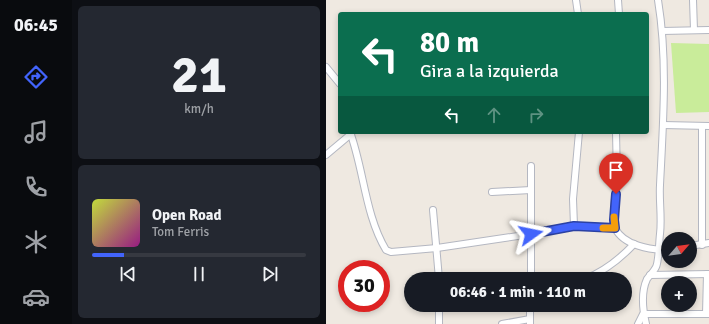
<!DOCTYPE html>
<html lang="es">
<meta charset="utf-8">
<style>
:root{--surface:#171b24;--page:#242831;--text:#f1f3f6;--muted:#9ea1a6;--line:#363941;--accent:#4264fb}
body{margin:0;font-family:Signika,sans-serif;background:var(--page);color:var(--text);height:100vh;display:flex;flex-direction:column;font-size:15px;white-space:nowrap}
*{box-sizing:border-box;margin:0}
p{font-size:13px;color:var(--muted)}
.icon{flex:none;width:22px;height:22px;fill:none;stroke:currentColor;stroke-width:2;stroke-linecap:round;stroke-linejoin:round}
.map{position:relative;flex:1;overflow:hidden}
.details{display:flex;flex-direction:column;gap:6px;padding:6px;background:#0d0f14;width:254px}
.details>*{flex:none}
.banner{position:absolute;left:12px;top:12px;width:311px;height:122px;border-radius:4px;box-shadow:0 2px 6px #0003;background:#0b6e4f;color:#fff;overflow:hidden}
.needle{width:26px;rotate:62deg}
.buttons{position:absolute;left:335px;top:232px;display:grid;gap:8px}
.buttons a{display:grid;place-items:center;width:36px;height:36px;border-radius:50%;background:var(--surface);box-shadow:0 2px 6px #0003;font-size:20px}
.speed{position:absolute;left:12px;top:260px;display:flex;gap:8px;font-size:20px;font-weight:700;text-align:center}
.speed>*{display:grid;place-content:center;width:52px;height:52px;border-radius:50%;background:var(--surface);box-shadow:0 2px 6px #0003;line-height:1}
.speed .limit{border:6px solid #d22;background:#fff;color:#111}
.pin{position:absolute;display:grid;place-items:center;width:34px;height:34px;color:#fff;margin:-41px -17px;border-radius:50% 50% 50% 0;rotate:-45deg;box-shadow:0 0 4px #0007}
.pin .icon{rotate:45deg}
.me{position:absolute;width:44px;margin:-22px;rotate:78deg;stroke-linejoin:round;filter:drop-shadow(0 0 3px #0008)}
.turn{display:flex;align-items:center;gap:14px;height:84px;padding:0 16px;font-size:18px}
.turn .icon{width:52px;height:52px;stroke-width:2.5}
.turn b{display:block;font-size:28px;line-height:34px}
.lanes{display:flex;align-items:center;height:38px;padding:0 16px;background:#0003;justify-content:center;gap:20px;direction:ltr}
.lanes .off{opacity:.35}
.details .tile{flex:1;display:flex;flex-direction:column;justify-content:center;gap:6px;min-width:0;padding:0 14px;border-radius:6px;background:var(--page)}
.details .dial{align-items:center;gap:0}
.dial b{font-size:52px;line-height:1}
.song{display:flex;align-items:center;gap:12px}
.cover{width:48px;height:48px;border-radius:6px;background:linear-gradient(135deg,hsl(70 70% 55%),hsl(310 70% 35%))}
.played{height:4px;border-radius:2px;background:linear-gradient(90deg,var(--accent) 15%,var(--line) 15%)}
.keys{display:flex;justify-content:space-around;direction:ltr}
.trip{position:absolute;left:78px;top:272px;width:228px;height:40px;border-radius:20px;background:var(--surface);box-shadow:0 2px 6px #0003;font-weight:700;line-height:40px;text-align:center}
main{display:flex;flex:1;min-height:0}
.tab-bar{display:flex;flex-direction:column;width:72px;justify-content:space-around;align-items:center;background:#090b0e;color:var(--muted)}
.tab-bar .icon{width:28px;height:28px}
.tab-bar .on{color:var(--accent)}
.tab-bar b{font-size:18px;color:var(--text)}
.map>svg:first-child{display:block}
</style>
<main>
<nav class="tab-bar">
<b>06:45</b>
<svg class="icon on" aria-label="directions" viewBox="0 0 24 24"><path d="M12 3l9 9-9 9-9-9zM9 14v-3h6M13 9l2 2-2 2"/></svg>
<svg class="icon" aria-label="music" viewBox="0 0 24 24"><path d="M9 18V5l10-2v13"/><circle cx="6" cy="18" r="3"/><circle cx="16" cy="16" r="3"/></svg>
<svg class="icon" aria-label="phone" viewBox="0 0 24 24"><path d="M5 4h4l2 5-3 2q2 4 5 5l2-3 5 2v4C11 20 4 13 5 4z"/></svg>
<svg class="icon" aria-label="climate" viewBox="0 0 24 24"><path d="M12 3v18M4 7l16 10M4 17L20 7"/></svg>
<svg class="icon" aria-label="car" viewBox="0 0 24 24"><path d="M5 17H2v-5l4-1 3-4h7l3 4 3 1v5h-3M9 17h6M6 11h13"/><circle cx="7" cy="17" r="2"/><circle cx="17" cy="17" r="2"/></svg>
</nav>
<section class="details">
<div class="tile dial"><b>21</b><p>km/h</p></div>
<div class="tile">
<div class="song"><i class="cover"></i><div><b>Open Road</b><p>Tom Ferris</p></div></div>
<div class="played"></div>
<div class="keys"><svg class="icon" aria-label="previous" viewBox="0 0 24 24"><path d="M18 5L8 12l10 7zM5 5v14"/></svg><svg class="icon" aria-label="pause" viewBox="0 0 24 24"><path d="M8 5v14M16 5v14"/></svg><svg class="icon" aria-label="next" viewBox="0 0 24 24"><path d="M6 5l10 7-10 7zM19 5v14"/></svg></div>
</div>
</section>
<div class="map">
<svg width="383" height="324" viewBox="0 0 383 324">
<rect width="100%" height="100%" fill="#efe9e1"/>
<path fill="#c9ec9a" d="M 345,43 L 383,44 L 383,112 L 350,113 Z"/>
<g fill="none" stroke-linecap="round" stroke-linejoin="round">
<g stroke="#b4b7c1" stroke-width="8">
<g id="street">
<path d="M 250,0 L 252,14"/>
<path d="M 292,0 L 293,14"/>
<path d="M 367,0 L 368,30"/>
<path d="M 336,31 L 383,30"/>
<path d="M 0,67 L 14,84"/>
<path d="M 337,125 L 383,126"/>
<path d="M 24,132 C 38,170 39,215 60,250 L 65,252 L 111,248 L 205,234 L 248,226 L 289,228 C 297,245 325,251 342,249"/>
<path d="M 0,155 L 25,134"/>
<path d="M 205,166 L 205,279"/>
<path d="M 166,192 L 205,190"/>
<path d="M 107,210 L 113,279"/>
<path d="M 248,226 L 247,199 L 253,132"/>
<path d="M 289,228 L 288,209 L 291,178 L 290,132"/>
<path d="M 376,245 L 376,126"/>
<path d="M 364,246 L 383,243"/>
<path d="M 324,275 L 383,274"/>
<path d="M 187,279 L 205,276"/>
<path d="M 259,279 C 279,271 293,260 308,244"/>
<path d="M 380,314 L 381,274"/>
<path d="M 113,324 L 113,305"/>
<path d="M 176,324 L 204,319"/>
<path d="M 204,324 L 204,305"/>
<path d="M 312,324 L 317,314 L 383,314"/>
<path d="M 320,324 C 317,311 315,292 321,279 C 324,275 328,271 330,267 C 333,261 333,241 334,234 C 336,218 333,201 334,185 C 337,124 342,61 332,0"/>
</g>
</g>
<use href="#street" stroke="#fff" stroke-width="6"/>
</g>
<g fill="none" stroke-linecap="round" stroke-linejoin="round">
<g stroke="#2b41a3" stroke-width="10">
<path id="route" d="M 205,234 L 248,226 L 289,228 L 288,220 L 290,194"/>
</g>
<use href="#route" stroke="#4264fb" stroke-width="7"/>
<path stroke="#f59e0b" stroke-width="7" d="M 277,228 L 289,228 L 288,217"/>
</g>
</svg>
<div class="buttons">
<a><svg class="needle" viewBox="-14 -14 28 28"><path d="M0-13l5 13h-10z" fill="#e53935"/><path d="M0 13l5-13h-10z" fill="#9ea1a6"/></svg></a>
<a>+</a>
</div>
<div class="speed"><div class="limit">30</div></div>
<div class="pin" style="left:290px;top:194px;background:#d93025"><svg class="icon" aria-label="arrive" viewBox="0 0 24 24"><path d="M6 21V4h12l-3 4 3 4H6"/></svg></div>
<svg class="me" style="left:205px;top:234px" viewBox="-20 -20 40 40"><path d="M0-17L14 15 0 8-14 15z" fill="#4264fb" stroke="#fff" stroke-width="4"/></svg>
<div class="trip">06:46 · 1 min · 110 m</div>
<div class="banner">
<div class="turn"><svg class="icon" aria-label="left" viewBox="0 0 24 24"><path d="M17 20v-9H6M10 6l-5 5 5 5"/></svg><div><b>80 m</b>Gira a la izquierda</div></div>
<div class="lanes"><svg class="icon" aria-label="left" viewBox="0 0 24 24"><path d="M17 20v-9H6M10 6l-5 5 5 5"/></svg><svg class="icon off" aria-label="ahead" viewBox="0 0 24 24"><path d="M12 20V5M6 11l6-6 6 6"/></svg><svg class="icon off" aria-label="right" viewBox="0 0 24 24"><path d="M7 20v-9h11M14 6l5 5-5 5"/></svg></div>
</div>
</div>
</main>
